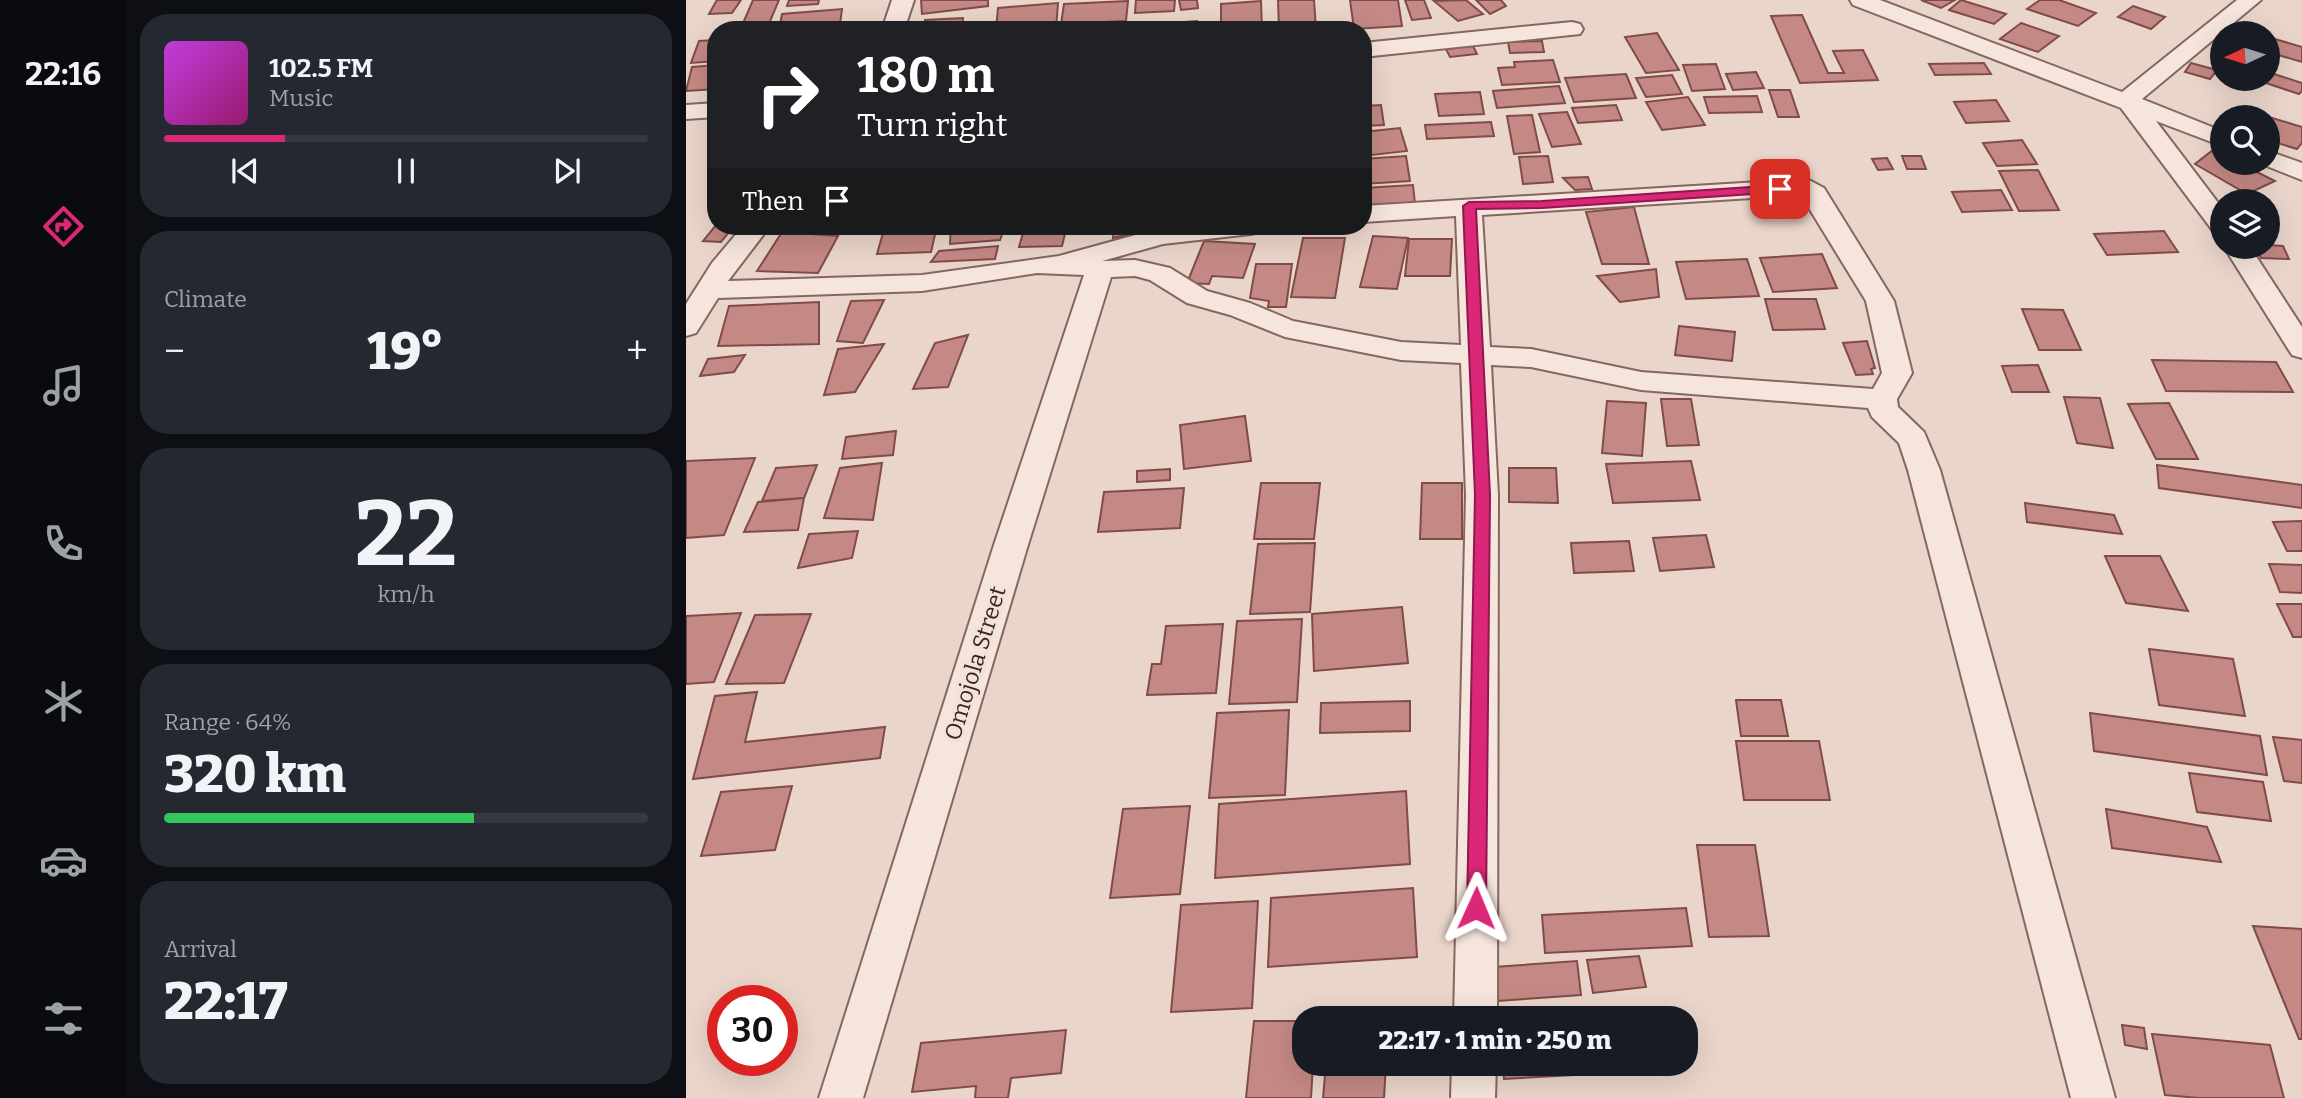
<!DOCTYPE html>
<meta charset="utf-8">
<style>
:root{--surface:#171b24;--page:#242831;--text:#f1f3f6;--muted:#9ea1a6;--line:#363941;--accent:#db2777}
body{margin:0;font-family:Bitter,serif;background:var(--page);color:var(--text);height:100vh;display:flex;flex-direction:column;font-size:26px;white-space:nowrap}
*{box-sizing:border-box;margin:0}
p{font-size:23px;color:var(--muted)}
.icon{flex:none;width:38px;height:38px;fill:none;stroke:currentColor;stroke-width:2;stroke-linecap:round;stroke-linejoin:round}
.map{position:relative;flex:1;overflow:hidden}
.drawer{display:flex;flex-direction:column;gap:14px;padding:14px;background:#0d0f14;width:560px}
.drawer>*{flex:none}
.guide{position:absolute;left:21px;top:21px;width:665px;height:214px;border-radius:28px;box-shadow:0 7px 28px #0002;background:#202124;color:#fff;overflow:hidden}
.needle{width:46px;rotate:266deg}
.fabs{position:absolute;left:1524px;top:21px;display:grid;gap:14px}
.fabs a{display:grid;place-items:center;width:70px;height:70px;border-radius:50%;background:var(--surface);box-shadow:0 7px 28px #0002;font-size:35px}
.speed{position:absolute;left:21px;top:985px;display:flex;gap:14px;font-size:35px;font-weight:700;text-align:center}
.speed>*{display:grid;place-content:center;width:91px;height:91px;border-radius:50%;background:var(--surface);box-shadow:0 7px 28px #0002;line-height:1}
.speed .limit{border:10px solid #d22;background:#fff;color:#111}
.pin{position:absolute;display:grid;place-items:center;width:60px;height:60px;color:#fff;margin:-30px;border-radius:14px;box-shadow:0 4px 10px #0006}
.me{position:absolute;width:77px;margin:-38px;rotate:1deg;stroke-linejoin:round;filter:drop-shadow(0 0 5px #0008)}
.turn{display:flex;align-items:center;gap:24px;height:147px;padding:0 35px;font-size:32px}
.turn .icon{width:91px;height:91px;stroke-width:2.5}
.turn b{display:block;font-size:49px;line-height:60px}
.then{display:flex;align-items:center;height:66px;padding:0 35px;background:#0003;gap:14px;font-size:26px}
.big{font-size:52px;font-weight:800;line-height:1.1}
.drawer .widget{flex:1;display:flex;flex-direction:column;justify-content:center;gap:10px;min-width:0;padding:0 24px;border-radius:28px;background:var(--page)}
.drawer .dial{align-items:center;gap:0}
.dial b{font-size:91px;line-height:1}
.song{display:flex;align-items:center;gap:21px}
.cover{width:84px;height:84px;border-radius:10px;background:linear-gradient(135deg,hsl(290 70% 55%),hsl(320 70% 35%))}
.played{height:7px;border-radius:4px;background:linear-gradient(90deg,var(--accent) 25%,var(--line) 25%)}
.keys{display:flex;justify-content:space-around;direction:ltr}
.heat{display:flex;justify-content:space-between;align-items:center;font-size:38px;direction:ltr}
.charge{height:10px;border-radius:5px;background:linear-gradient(90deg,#34c759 64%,var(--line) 0)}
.trip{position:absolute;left:606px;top:1006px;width:406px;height:70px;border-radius:28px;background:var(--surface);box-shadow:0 7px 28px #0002;font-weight:800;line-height:70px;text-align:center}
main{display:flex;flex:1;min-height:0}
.dock{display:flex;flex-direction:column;width:126px;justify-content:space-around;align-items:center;background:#090b0e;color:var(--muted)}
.dock .icon{width:49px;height:49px}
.dock .active{color:var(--accent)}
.dock b{font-size:32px;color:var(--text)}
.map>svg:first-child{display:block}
</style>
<main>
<nav class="dock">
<b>22:16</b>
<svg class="icon active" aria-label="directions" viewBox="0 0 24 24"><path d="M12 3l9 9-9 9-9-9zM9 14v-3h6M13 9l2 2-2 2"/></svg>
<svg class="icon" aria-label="music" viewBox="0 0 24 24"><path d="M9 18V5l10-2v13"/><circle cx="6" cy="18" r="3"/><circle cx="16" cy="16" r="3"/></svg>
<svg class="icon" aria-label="phone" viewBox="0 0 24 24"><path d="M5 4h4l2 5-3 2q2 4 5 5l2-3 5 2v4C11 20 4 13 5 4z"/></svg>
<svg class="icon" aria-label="climate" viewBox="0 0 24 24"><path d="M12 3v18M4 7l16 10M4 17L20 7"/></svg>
<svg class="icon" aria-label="car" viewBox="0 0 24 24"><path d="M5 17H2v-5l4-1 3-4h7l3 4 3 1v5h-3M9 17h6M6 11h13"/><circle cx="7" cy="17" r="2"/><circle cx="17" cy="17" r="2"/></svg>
<svg class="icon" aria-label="filters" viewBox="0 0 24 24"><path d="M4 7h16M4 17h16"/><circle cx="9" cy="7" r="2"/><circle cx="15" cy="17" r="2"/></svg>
</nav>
<section class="drawer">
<div class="widget">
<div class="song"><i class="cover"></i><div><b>102.5 FM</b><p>Music</p></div></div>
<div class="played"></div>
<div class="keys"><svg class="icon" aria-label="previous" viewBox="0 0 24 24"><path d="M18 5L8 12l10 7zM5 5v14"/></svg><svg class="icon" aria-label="pause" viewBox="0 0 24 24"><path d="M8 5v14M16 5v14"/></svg><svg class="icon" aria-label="next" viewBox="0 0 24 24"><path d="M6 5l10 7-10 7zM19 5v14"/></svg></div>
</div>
<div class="widget"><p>Climate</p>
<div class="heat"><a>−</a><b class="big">19°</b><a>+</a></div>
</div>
<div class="widget dial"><b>22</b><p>km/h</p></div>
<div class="widget"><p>Range · 64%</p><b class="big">320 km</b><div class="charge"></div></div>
<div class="widget"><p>Arrival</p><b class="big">22:17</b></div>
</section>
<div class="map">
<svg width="1616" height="1098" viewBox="0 0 1616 1098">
<rect width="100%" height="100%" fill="#ead5ca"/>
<g fill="#c48984" stroke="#814b49" stroke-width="2">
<path d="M 31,0 L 55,0 L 46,13 L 23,14 Z"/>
<path d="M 67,0 L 93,0 L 82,26 L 55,28 Z"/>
<path d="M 103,0 L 133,0 L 132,4 L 101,6 Z"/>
<path d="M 235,0 L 302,0 L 302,6 L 236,14 Z"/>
<path d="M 450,0 L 489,0 L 488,11 L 449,13 Z"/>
<path d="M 493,0 L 511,0 L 512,8 L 495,10 Z"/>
<path d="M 592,0 L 628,0 L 630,29 L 593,30 Z"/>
<path d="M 664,0 L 712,0 L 716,26 L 668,29 Z"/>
<path d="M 719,0 L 738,0 L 745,18 L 726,20 Z"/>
<path d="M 780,0 L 797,14 L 772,21 L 748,1 Z"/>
<path d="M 790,0 L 815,0 L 820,6 L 804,14 Z"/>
<path d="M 1235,0 L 1269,0 L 1255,8 Z"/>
<path d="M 1275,0 L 1320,14 L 1308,24 L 1263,10 Z"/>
<path d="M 1354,0 L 1373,0 L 1410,13 L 1392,26 L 1341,9 Z"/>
<path d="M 442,1 L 440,21 L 375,24 L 378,4 Z"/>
<path d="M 575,1 L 576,30 L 535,30 L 535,4 Z"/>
<path d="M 372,3 L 370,30 L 310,30 L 312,8 Z"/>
<path d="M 1447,6 L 1479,17 L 1465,29 L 1432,17 Z"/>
<path d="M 156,9 L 154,24 L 93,30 L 96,14 Z"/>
<path d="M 1116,15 L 1142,73 L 1158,73 L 1147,51 L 1177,50 L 1192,80 L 1114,83 L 1085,16 Z"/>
<path d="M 277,18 L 276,30 L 238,30 L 239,20 Z"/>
<path d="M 511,21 L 511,30 L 456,30 L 456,25 Z"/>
<path d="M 1335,23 L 1373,36 L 1352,52 L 1314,39 Z"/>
<path d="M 971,33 L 993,70 L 960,73 L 939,37 Z"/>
<path d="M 1582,37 L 1616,47 L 1616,62 L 1582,52 Z"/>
<path d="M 30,40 L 30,61 L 5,63 L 13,41 Z"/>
<path d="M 856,41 L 858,52 L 824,53 L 822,42 Z"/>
<path d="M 787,46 L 791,54 L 764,57 L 760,49 Z"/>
<path d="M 867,60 L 874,82 L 816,85 L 812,68 L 829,67 L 828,62 Z"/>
<path d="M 1298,63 L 1305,74 L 1249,75 L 1243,64 Z"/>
<path d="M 1505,63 L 1531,70 L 1524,79 L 1499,72 Z"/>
<path d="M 1030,64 L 1039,89 L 1006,91 L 997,65 Z"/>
<path d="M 30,65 L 30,89 L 0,91 L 6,67 Z"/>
<path d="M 1070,72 L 1078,88 L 1047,90 L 1040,74 Z"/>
<path d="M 1582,72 L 1616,83 L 1616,91 L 1613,94 L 1568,79 L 1582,79 Z"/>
<path d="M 940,74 L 950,98 L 888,102 L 879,78 Z"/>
<path d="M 986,75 L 996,94 L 960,97 L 950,78 Z"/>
<path d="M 873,86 L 879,103 L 811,108 L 807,91 Z"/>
<path d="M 1083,90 L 1104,90 L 1113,117 L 1092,117 Z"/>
<path d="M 794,92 L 798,114 L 753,116 L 749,94 Z"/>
<path d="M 1071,96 L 1076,112 L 1023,113 L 1018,97 Z"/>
<path d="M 1002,97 L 1019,125 L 976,130 L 960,102 Z"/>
<path d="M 1310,100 L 1323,121 L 1280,123 L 1268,102 Z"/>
<path d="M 695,105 L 698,125 L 677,126 L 677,106 Z"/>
<path d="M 930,105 L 936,120 L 892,123 L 886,108 Z"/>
<path d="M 881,112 L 895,144 L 866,147 L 853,114 Z"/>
<path d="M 1573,114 L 1616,127 L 1616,143 L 1611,149 L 1582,140 L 1582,117 L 1570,117 Z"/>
<path d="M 846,115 L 854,152 L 828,154 L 821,116 Z"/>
<path d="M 805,122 L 808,136 L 741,139 L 739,125 Z"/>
<path d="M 714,128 L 721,151 L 677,156 L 677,132 Z"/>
<path d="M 1336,140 L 1351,164 L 1311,166 L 1297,143 Z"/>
<path d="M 1527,150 L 1536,155 L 1536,163 L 1553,163 L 1589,181 L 1561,194 L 1509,164 Z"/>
<path d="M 720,156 L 724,181 L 677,184 L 677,159 Z"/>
<path d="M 862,156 L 867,182 L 837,184 L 833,157 Z"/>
<path d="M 1216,156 L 1235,156 L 1240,169 L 1221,169 Z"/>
<path d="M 1201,158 L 1207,169 L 1192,170 L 1186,159 Z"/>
<path d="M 1352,170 L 1373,210 L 1333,211 L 1313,171 Z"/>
<path d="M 902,177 L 906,189 L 889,190 L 877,178 Z"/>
<path d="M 727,185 L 729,204 L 677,207 L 677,188 Z"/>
<path d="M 1315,190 L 1326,210 L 1276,212 L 1266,192 Z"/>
<path d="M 948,207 L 963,264 L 916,264 L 900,212 Z"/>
<path d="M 30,225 L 48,226 L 35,242 L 17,241 Z"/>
<path d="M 104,226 L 151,226 L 148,231 Z"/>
<path d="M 199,226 L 251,226 L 245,252 L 191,254 Z"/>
<path d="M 265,226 L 319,226 L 314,240 L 264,244 Z"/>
<path d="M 339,226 L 381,226 L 376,246 L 333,247 Z"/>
<path d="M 428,226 L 485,226 L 427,238 Z"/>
<path d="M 1478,231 L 1492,252 L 1421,255 L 1408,234 Z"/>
<path d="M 96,232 L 152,236 L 132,273 L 71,271 Z"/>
<path d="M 687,236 L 722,238 L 711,289 L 674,287 Z"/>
<path d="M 617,238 L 659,238 L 649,298 L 605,297 Z"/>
<path d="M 723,239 L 766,239 L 764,276 L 719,276 Z"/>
<path d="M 518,241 L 569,244 L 557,278 L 526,276 L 523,284 L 501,283 Z"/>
<path d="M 1582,245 L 1597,246 L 1603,259 L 1575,258 L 1570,247 Z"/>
<path d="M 312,246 L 309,259 L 245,262 L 253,251 Z"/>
<path d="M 1136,254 L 1151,288 L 1087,292 L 1074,258 Z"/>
<path d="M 1061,259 L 1073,296 L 1000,299 L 990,262 Z"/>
<path d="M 570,264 L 606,264 L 600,307 L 582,307 L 583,301 L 564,298 Z"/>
<path d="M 970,269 L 973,297 L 934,302 L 911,276 Z"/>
<path d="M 1079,299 L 1130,299 L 1139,329 L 1087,330 Z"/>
<path d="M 198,300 L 177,343 L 151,341 L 165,301 Z"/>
<path d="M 133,302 L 133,344 L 32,346 L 43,306 Z"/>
<path d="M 1336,309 L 1377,310 L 1395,350 L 1353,350 Z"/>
<path d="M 993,326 L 1049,332 L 1046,361 L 989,355 Z"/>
<path d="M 282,335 L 262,387 L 227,389 L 249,343 Z"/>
<path d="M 1181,341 L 1189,368 L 1185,369 L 1187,374 L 1170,375 L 1157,343 Z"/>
<path d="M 198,344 L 169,392 L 138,395 L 152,349 Z"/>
<path d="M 59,355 L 48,372 L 14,376 L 22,359 Z"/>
<path d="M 1466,360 L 1590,362 L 1607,392 L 1480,391 Z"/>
<path d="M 1352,365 L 1363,392 L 1326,392 L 1316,366 Z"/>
<path d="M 1378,397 L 1414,398 L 1427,448 L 1391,443 Z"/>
<path d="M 975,399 L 1005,399 L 1013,445 L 981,446 Z"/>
<path d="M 921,401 L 960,403 L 956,456 L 916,453 Z"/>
<path d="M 1483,403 L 1512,459 L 1470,459 L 1442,404 Z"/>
<path d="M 559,416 L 565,461 L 498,469 L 494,425 Z"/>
<path d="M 210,431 L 207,455 L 156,459 L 160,437 Z"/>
<path d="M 69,458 L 38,535 L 0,538 L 0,461 Z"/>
<path d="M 1005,461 L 1014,500 L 927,503 L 920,464 Z"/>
<path d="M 196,463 L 187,520 L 138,518 L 154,468 Z"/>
<path d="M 131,465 L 118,498 L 76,501 L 90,468 Z"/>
<path d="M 1471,465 L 1616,485 L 1616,508 L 1473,488 Z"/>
<path d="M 823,468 L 870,468 L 872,503 L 823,502 Z"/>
<path d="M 484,469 L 484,480 L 451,482 L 451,471 Z"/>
<path d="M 575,483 L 634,483 L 628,539 L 568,539 Z"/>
<path d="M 736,483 L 776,483 L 776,539 L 734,539 Z"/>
<path d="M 498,488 L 494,528 L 412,532 L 418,492 Z"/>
<path d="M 118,498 L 112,530 L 58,532 L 72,502 Z"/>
<path d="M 1339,503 L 1428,515 L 1436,534 L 1341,522 Z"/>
<path d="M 1616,521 L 1616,551 L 1601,551 L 1587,522 Z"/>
<path d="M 172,531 L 166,558 L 112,568 L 123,534 Z"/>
<path d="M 1020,535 L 1028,567 L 974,571 L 967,538 Z"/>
<path d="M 943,541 L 948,571 L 888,573 L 885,543 Z"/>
<path d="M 629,543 L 624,612 L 564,614 L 572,544 Z"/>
<path d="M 1419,556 L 1474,556 L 1502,611 L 1440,603 Z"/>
<path d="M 1583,564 L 1616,565 L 1616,593 L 1594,592 Z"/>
<path d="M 1591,604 L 1616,604 L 1616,637 L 1607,637 Z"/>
<path d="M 716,607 L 722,663 L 628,671 L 626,614 Z"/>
<path d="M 55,613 L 28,682 L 0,684 L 0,616 Z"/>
<path d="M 125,614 L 98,683 L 40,684 L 69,615 Z"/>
<path d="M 616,619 L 611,702 L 543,704 L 551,621 Z"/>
<path d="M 537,624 L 530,693 L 461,695 L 466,664 L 475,664 L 480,626 Z"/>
<path d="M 1463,649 L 1547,659 L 1559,716 L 1473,705 Z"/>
<path d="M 71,692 L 59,742 L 199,727 L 194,758 L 7,779 L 29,696 Z"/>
<path d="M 1050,700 L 1095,700 L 1102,736 L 1055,736 Z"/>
<path d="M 724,701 L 724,731 L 634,733 L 635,703 Z"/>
<path d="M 603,710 L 599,795 L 523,798 L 531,713 Z"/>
<path d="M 1404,713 L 1574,736 L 1581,775 L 1408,751 Z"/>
<path d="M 1587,737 L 1616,740 L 1616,783 L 1598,781 Z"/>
<path d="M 1050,741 L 1133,741 L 1144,800 L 1058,800 Z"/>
<path d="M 1503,773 L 1577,782 L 1585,821 L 1511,812 Z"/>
<path d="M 106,786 L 89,850 L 15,856 L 35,792 Z"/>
<path d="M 720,791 L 724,864 L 529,878 L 533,804 Z"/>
<path d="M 504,806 L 494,894 L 424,898 L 437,809 Z"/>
<path d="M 1420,809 L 1521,827 L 1535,862 L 1426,848 Z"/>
<path d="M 1011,845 L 1069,845 L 1083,936 L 1023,937 Z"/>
<path d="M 727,888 L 731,957 L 582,967 L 585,898 Z"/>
<path d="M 572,901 L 566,1008 L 485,1012 L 495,905 Z"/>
<path d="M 1000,908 L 1006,946 L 859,953 L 856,915 Z"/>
<path d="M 1567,926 L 1616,929 L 1616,1039 L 1613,1039 Z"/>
<path d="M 953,956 L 960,987 L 907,993 L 901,960 Z"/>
<path d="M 891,961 L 895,995 L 812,1001 L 808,967 Z"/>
<path d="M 899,1008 L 900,1018 L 814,1018 L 814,1013 Z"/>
<path d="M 568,1021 L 618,1021 L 618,1064 L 627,1064 L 625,1098 L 560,1098 Z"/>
<path d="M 1436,1025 L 1458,1028 L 1461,1049 L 1439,1045 Z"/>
<path d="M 380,1030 L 375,1073 L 325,1078 L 322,1098 L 289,1098 L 290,1086 L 226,1092 L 235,1043 Z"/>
<path d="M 1466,1034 L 1584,1045 L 1598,1098 L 1513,1098 L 1479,1095 Z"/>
<path d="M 640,1064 L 700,1064 L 698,1098 L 637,1098 Z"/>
<path d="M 817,1064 L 905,1064 L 906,1074 L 818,1079 Z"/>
</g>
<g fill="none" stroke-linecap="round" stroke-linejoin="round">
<g stroke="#856760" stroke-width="4">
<g id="street">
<path d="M 206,0 L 228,0 L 218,30 L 196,30 Z"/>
<path d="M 1164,0 L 1194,0 L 1436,92 L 1551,0 L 1575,0 L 1456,99 L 1536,131 L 1536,146 L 1470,121 L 1536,208 L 1536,233 L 1527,231 L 1435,108 L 1167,5 Z"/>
<path d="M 886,22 L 894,24 L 897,29 L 894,34 L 677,57 L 677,43 Z"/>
<path d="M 30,103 L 30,117 L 0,119 L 0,105 Z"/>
<path d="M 1582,151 L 1616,163 L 1616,180 L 1573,163 L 1582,163 Z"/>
<path d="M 1121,179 L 1138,188 L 1208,301 L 1226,373 L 1211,399 L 1212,407 L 1238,432 L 1254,470 L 1429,1098 L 1385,1098 L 1222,470 L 1213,443 L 1186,417 L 1182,408 L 955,390 L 845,367 L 805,365 L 812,495 L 811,1018 L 768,1018 L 780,495 L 775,363 L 715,360 L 599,337 L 544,315 L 501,303 L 464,280 L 449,276 L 425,277 L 341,548 L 177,1098 L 133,1098 L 307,548 L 398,275 L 351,273 L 236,291 L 32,298 L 10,333 L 0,336 L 0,304 L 26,263 L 57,226 L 84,226 L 42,281 L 236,275 L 373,256 L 475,228 L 578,226 L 574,232 L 565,234 L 477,244 L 416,261 L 449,260 L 484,268 L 521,291 L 564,303 L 607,321 L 715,342 L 775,345 L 770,216 L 677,222 L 677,206 ZM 1115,195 L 1180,301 L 1196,373 L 1187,389 L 955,372 L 845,349 L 804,347 L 796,215 Z"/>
<path d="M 1538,247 L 1564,247 L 1616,327 L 1616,358 L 1606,355 Z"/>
<path d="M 766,1064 L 810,1064 L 809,1098 L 765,1098 Z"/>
</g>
</g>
<use href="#street" fill="#f5e5dc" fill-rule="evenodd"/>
</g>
<path fill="#db2777" stroke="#8e194d" stroke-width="2" d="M 1094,185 L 1100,189 L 1098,192 L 856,208 L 790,209 L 804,495 L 800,908 L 797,914 L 790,917 L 783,914 L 781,908 L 789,495 L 777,206 L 783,202 L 856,201 Z"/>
<g text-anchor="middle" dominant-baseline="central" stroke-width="7" stroke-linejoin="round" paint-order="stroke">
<g font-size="23" fill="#372522" stroke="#f2e2d9">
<text transform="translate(289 663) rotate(-73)">Omojola Street</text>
</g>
</g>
</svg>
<div class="fabs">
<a><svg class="needle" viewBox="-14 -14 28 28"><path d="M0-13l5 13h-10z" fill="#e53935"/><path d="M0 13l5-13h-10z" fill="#9ea1a6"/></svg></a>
<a><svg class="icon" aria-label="search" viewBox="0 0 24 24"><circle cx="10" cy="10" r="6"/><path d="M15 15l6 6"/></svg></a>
<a><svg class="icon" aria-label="layers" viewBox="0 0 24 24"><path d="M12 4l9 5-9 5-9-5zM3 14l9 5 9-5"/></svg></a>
</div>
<div class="speed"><div class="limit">30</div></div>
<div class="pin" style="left:1094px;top:189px;background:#d93025"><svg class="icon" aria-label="arrive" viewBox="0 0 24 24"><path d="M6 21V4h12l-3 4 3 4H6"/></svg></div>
<svg class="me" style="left:790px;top:908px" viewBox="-20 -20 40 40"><path d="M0-17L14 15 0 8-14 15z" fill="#db2777" stroke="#fff" stroke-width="4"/></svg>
<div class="trip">22:17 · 1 min · 250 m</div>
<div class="guide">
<div class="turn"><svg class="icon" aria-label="right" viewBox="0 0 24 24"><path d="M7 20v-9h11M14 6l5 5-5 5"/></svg><div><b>180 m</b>Turn right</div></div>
<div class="then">Then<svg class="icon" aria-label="arrive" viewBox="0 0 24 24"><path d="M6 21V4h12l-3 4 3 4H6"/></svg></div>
</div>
</div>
</main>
